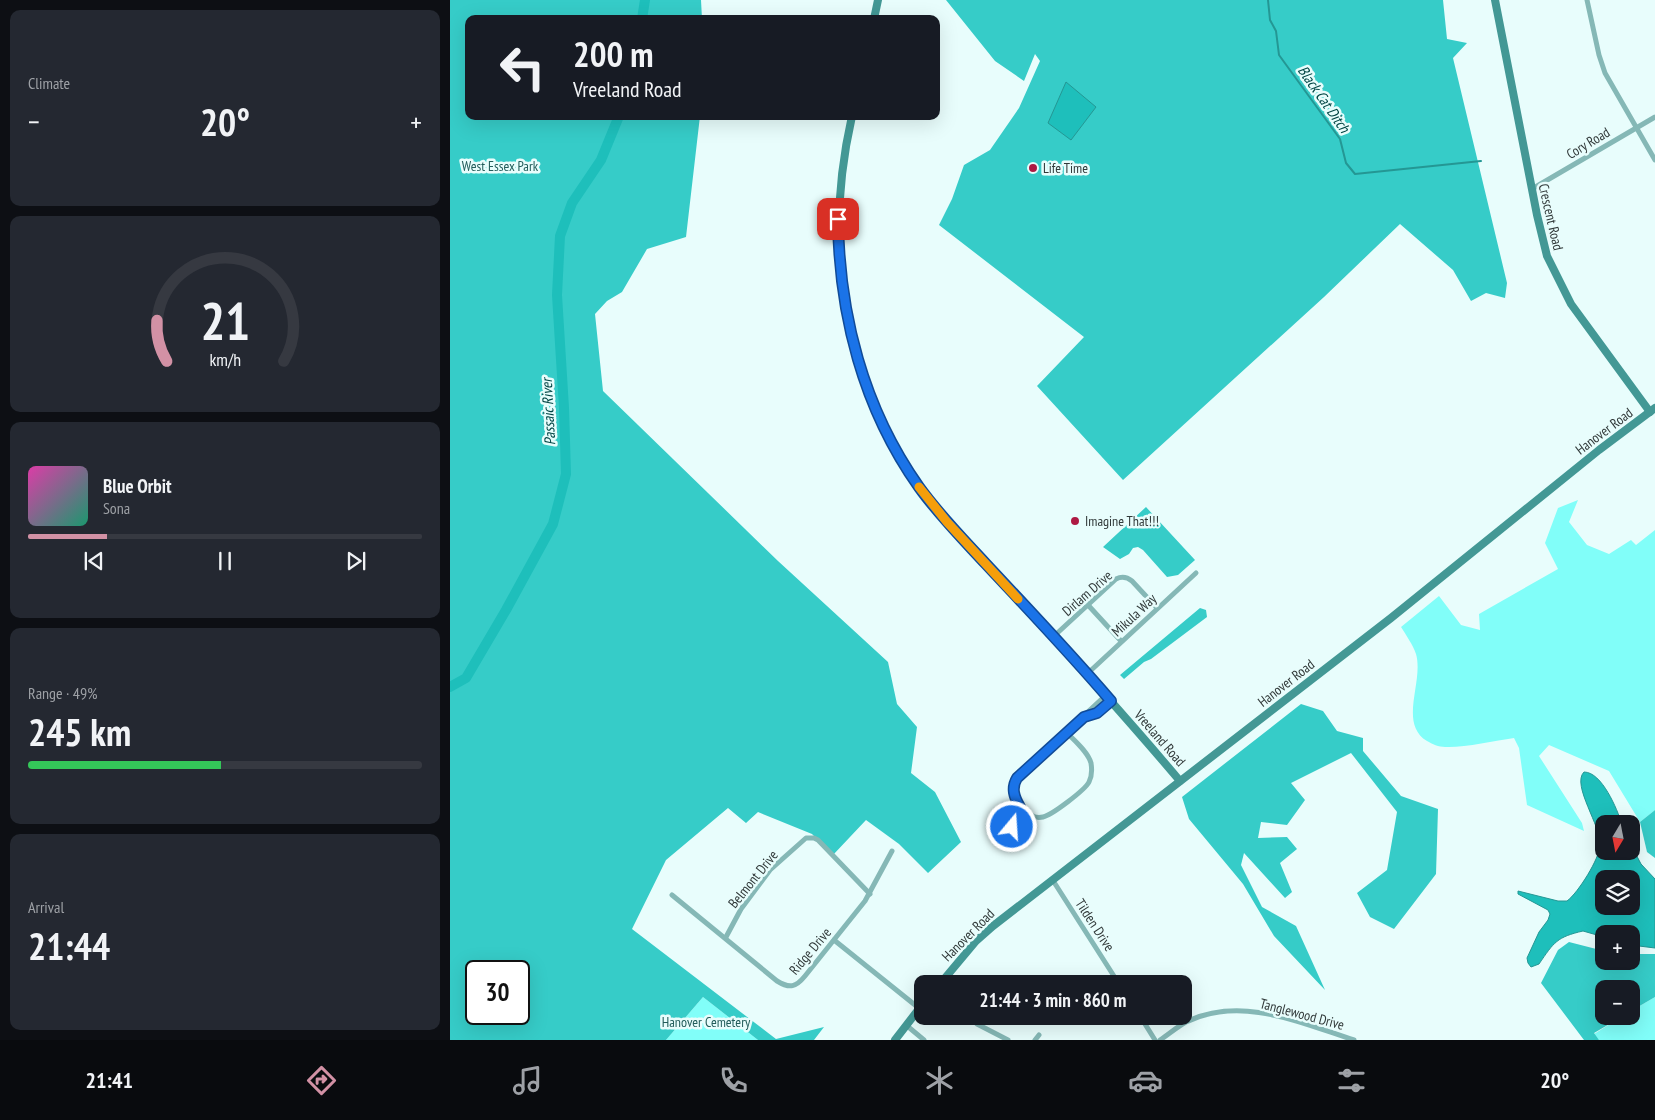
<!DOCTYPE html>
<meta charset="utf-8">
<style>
:root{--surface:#171b24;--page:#242831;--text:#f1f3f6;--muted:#9ea1a6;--line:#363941;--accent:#d291a5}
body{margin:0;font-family:"PT Sans Narrow",sans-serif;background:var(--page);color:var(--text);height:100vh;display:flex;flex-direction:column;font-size:19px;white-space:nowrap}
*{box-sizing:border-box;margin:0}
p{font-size:16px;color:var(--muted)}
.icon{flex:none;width:28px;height:28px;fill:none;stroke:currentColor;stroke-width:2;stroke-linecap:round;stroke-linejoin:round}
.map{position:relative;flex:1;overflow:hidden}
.drawer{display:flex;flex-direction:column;gap:10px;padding:10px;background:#0d0f14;width:450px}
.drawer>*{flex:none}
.hud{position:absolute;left:15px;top:15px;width:475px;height:105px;border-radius:10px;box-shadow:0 5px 20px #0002;background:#171b24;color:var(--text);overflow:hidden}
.needle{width:32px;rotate:190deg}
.fabs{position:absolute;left:1145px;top:815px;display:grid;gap:10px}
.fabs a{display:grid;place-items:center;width:45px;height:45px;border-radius:10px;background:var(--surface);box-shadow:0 5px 20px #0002;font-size:25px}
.speed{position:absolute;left:15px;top:960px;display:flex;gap:10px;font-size:25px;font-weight:700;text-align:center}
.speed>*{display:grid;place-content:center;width:65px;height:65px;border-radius:50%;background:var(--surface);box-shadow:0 5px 20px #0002;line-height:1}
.speed .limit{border:2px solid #111;border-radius:8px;background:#fff;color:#111}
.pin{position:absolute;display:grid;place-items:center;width:42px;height:42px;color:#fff;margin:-21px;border-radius:10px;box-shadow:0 2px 8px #0006}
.me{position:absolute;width:55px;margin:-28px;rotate:18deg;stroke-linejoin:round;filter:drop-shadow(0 0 4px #0008)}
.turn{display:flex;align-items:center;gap:18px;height:105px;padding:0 25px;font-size:22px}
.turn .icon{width:65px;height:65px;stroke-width:2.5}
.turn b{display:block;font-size:35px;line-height:42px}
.big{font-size:38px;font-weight:700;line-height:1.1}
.drawer .card{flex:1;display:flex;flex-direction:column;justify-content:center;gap:8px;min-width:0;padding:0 18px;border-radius:10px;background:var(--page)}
.drawer .dial{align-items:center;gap:0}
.dial svg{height:130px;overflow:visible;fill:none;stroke:var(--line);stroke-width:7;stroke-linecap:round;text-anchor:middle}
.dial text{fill:var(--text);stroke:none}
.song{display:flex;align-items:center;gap:15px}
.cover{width:60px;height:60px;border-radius:8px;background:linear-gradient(135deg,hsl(320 70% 55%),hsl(160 70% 35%))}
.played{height:5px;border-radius:2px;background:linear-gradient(90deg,var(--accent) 20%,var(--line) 20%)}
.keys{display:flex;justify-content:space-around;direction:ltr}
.heat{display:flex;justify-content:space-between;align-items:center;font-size:28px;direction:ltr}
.charge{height:8px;border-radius:4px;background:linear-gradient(90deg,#34c759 49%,var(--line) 0)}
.trip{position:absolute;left:464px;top:975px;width:278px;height:50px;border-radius:10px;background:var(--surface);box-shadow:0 5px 20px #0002;font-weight:700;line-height:50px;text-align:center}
.menu{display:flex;height:80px;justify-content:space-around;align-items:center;background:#090b0e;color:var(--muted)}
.menu .icon{width:35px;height:35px}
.menu .current{color:var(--accent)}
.menu b{font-size:22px;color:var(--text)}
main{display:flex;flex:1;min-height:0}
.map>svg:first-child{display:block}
</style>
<main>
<section class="drawer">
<div class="card"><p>Climate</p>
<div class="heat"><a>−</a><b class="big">20°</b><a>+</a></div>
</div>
<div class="card dial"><svg viewBox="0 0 100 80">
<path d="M14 69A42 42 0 1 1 86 69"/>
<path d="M14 69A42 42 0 0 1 8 44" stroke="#d291a5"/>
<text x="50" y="56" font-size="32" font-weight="700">21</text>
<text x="50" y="72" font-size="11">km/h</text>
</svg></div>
<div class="card">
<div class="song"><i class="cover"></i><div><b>Blue Orbit</b><p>Sona</p></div></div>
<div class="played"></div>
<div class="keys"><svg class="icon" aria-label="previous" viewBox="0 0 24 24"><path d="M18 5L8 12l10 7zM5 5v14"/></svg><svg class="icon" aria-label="pause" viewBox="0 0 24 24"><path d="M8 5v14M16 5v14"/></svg><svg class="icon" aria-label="next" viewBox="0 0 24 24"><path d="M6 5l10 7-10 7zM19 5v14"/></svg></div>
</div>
<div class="card"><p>Range · 49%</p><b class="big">245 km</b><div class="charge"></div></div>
<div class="card"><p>Arrival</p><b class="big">21:44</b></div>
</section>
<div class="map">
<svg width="1205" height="1040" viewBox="0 0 1205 1040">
<rect width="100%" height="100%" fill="#e8fdfc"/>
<g fill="#81fef9">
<path d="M 1128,500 L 1119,522 L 1137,545 L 1159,554 L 1181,540 L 1186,545 L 1205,530 L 1205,810 L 1190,822 L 1159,771 L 1099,745 L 1089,756 L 1132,823 L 1134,831 L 1077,805 L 1069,748 L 1064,738 C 1044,741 1013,748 995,747 C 989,747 982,744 977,741 C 948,723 974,682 966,654 C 963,645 956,635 951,627 L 989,596 L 1011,625 L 1030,630 L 1029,614 L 1108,569 L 1095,543 L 1108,508 Z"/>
<path d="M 253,997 L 308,1040 L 216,1040 Z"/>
<path d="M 1205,997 L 1205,1040 L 1149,1040 L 1144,1034 L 1173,1016 L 1181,1016 L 1181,1011 Z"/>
</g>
<g fill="#36ccc8" fill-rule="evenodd">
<path d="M 0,0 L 251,0 L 252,19 L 19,19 L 19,116 L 250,116 L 236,237 L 197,249 L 172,292 L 157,301 L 145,314 L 153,391 L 328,561 L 438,662 L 447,704 L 467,727 L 461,773 L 485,792 L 511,842 L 478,873 L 449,844 L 416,820 L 383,855 L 362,834 L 308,812 L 296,823 L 278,808 L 216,860 L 182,929 L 326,1039 L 374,1027 L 364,1040 L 308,1040 L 253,997 L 216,1040 L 0,1040 ZM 26,971 L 69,971 L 69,1014 L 26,1014 Z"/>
<path d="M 496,0 L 993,0 L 997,39 L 1017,43 L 1003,58 L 1057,283 L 1055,298 L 1036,293 L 1021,301 L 1003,270 L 950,224 L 874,297 L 673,480 L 587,386 L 634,337 L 489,225 L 502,199 L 514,165 L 540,150 L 569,108 L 590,61 L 585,54 L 574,81 L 545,61 Z"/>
<path d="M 696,507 L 745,560 L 728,575 L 717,577 L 693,550 L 688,547 L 683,548 L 679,554 L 670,559 L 653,547 Z"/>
<path d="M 750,608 L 756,610 L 757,617 L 701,659 L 694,662 L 674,679 L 670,675 Z"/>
<path d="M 851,704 L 873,711 L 887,731 L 913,738 L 913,751 L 951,796 L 988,809 L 986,874 L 944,929 L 920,917 L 907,893 L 937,870 L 947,812 L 901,753 L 841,783 L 855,800 L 837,825 L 811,822 L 808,838 L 837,837 L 847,849 L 830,863 L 842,892 L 835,898 L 794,853 L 791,865 L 812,907 L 846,926 L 875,990 L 824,936 L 793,884 L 739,819 L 732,797 Z"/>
<path d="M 1205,810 L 1205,858 L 1197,852 L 1190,822 Z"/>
<path d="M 1119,942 L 1154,951 L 1154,961 L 1181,961 L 1181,954 L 1205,954 L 1205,997 L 1181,1011 L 1181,989 L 1154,989 L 1154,1016 L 1173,1016 L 1144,1033 L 1149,1040 L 1134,1040 L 1091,983 L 1108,950 Z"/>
</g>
<g fill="#1ebfbb" stroke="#249794" fill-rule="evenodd">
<path d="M 616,82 L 646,107 L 621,140 L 598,123 Z"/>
<path d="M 1134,772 C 1152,772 1167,809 1172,824 L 1154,824 L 1154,851 L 1181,851 L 1181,845 L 1191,864 L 1205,879 L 1205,948 L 1181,945 L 1181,934 L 1154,934 L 1154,937 L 1133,931 C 1107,937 1104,942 1089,964 L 1081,967 L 1078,963 L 1077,958 L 1089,932 L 1098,920 L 1100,914 L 1098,910 L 1068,894 L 1068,891 L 1108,901 L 1117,901 C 1128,893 1150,858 1150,845 C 1152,827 1121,785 1134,772 ZM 1154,879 L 1181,879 L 1181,906 L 1154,906 Z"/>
</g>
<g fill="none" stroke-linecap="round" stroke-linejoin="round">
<path stroke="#249794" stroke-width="2" d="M 818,0 L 820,20 L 826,31 L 829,55 L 890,139 L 896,163 L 905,174 L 1031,161"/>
<g stroke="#1ebfbb" stroke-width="10">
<path d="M 192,19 L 195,0"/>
<path d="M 0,687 L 16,678 L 56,610 L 103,524 L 116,474 L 114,408 L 107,295 L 110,236 L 122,203 L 151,160 L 169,116"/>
</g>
<g stroke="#85b8b6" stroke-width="5">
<path d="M 1137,0 L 1149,55 L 1155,73 L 1205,160"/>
<path d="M 1082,189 L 1205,117"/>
<path d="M 638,605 L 671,641"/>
<path d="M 603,637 L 666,579 C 672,576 677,577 682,581 L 707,608"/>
<path d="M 637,674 L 746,573"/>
<path d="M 634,717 L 647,713 L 661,701"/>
<path d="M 617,733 C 625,741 638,752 641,763 C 642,769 642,776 639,782 C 635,790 602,815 593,817 C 573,821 557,794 567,778 L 656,695"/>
<path d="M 570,807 C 564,816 554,847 577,835 L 583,816"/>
<path d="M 602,879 L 669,984"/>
<path d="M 222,895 L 327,981 C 340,989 346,987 355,976 L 415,901 L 442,851"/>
<path d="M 276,937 L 291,909 L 320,870 L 356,838 L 364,838 L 368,840 L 420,894"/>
<path d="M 384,940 L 470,1009"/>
<path d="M 519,1016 L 527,1024 L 558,1040"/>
<path d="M 690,1016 L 705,1040"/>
<path d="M 456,1025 L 474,1040"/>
<path d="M 585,1040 L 589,1035"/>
<path d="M 710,1040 C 719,1034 727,1027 736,1022 C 791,995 851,1023 904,1040"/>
</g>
<g stroke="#439895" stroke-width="8">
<path d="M 1045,0 L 1087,215 L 1097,256 L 1121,304 L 1200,412"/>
<path d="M 424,19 L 428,0"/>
<path d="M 402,116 C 372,249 393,370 467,484 C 493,524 531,558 563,593 C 620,655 676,717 730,781"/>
<path d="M 490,984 L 526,941 L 543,926 L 941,618 L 1149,450 L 1205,408"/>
<path d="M 445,1040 L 472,1005"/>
</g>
</g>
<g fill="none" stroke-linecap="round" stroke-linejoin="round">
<g stroke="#114b97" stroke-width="12">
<path id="route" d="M 388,219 C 389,314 413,408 469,487 C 489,515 513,539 536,564 C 578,609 621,654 661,701 L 647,713 L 634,717 L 567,778 C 561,788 564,797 570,807 L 564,817 L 562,827"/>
</g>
<use href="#route" stroke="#1a73e8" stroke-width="9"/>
<path stroke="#f59e0b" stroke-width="9" d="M 469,487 L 497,522 L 568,599"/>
</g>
<g fill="#ad1943" stroke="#e8fdfc" stroke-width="2">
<circle cx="583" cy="168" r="5"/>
<circle cx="625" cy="521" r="5"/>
</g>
<g text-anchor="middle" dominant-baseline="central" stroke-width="5" stroke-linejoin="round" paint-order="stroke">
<g font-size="14" fill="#313939" stroke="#e8fdfc">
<text transform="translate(1138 143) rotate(-31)">Cory Road</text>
<text transform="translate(1101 217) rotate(77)">Crescent Road</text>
<text transform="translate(1154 431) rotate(-37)">Hanover Road</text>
<text transform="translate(637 593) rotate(-41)">Dirlam Drive</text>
<text transform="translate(684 615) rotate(-43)">Mikula Way</text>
<text transform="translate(836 683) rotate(-38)">Hanover Road</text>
<text transform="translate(710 738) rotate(49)">Vreeland Road</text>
<text transform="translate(303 879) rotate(-51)">Belmont Drive</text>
<text transform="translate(645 925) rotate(57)">Tilden Drive</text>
<text transform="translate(518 935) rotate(-45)">Hanover Road</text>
<text transform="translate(360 951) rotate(-50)">Ridge Drive</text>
<text transform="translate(852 1014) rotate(15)">Tanglewood Drive</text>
</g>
<g font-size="14" fill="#235d5b" stroke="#e8fdfc">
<text x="50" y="166">West Essex Park</text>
<text x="256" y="1022">Hanover Cemetery</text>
</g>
<g font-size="14" fill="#313939" stroke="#e8fdfc" text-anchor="start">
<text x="593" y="168">Life Time</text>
<text x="635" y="521">Imagine That!!!</text>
</g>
<g font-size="15" font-style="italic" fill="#004443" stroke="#e8fdfc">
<text transform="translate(874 99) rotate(55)">Black Cat Ditch</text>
<text transform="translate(98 412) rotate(-93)">Passaic River</text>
</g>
</g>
</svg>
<div class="fabs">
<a><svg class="needle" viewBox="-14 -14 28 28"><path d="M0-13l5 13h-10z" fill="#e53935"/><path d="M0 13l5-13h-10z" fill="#9ea1a6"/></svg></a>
<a><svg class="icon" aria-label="layers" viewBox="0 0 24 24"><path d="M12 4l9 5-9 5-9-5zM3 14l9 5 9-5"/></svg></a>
<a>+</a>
<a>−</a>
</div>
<div class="speed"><div class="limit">30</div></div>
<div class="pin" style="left:388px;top:219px;background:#d93025"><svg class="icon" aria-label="arrive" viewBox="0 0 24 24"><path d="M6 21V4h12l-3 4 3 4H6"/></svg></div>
<svg class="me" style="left:562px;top:827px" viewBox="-20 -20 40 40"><circle r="17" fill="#1a73e8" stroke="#fff" stroke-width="3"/><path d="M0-11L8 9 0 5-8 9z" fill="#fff"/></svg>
<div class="trip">21:44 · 3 min · 860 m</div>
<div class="hud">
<div class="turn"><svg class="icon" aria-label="left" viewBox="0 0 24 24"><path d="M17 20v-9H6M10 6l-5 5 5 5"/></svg><div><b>200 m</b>Vreeland Road</div></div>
</div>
</div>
</main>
<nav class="menu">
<b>21:41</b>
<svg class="icon current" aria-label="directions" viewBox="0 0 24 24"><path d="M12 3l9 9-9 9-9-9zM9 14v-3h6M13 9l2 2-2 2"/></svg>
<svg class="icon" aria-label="music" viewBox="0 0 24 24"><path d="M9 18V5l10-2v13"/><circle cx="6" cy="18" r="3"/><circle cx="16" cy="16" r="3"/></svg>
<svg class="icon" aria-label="phone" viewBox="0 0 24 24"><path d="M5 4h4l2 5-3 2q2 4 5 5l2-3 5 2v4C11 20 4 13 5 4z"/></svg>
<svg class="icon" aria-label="climate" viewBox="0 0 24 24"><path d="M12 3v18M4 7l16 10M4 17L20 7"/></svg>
<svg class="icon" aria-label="car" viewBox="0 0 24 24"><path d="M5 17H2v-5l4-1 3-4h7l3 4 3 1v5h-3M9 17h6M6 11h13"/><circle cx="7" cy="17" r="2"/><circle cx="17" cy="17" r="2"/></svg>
<svg class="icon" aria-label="filters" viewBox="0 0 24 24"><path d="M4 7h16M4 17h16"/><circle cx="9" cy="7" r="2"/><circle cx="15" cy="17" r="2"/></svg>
<b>20°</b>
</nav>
